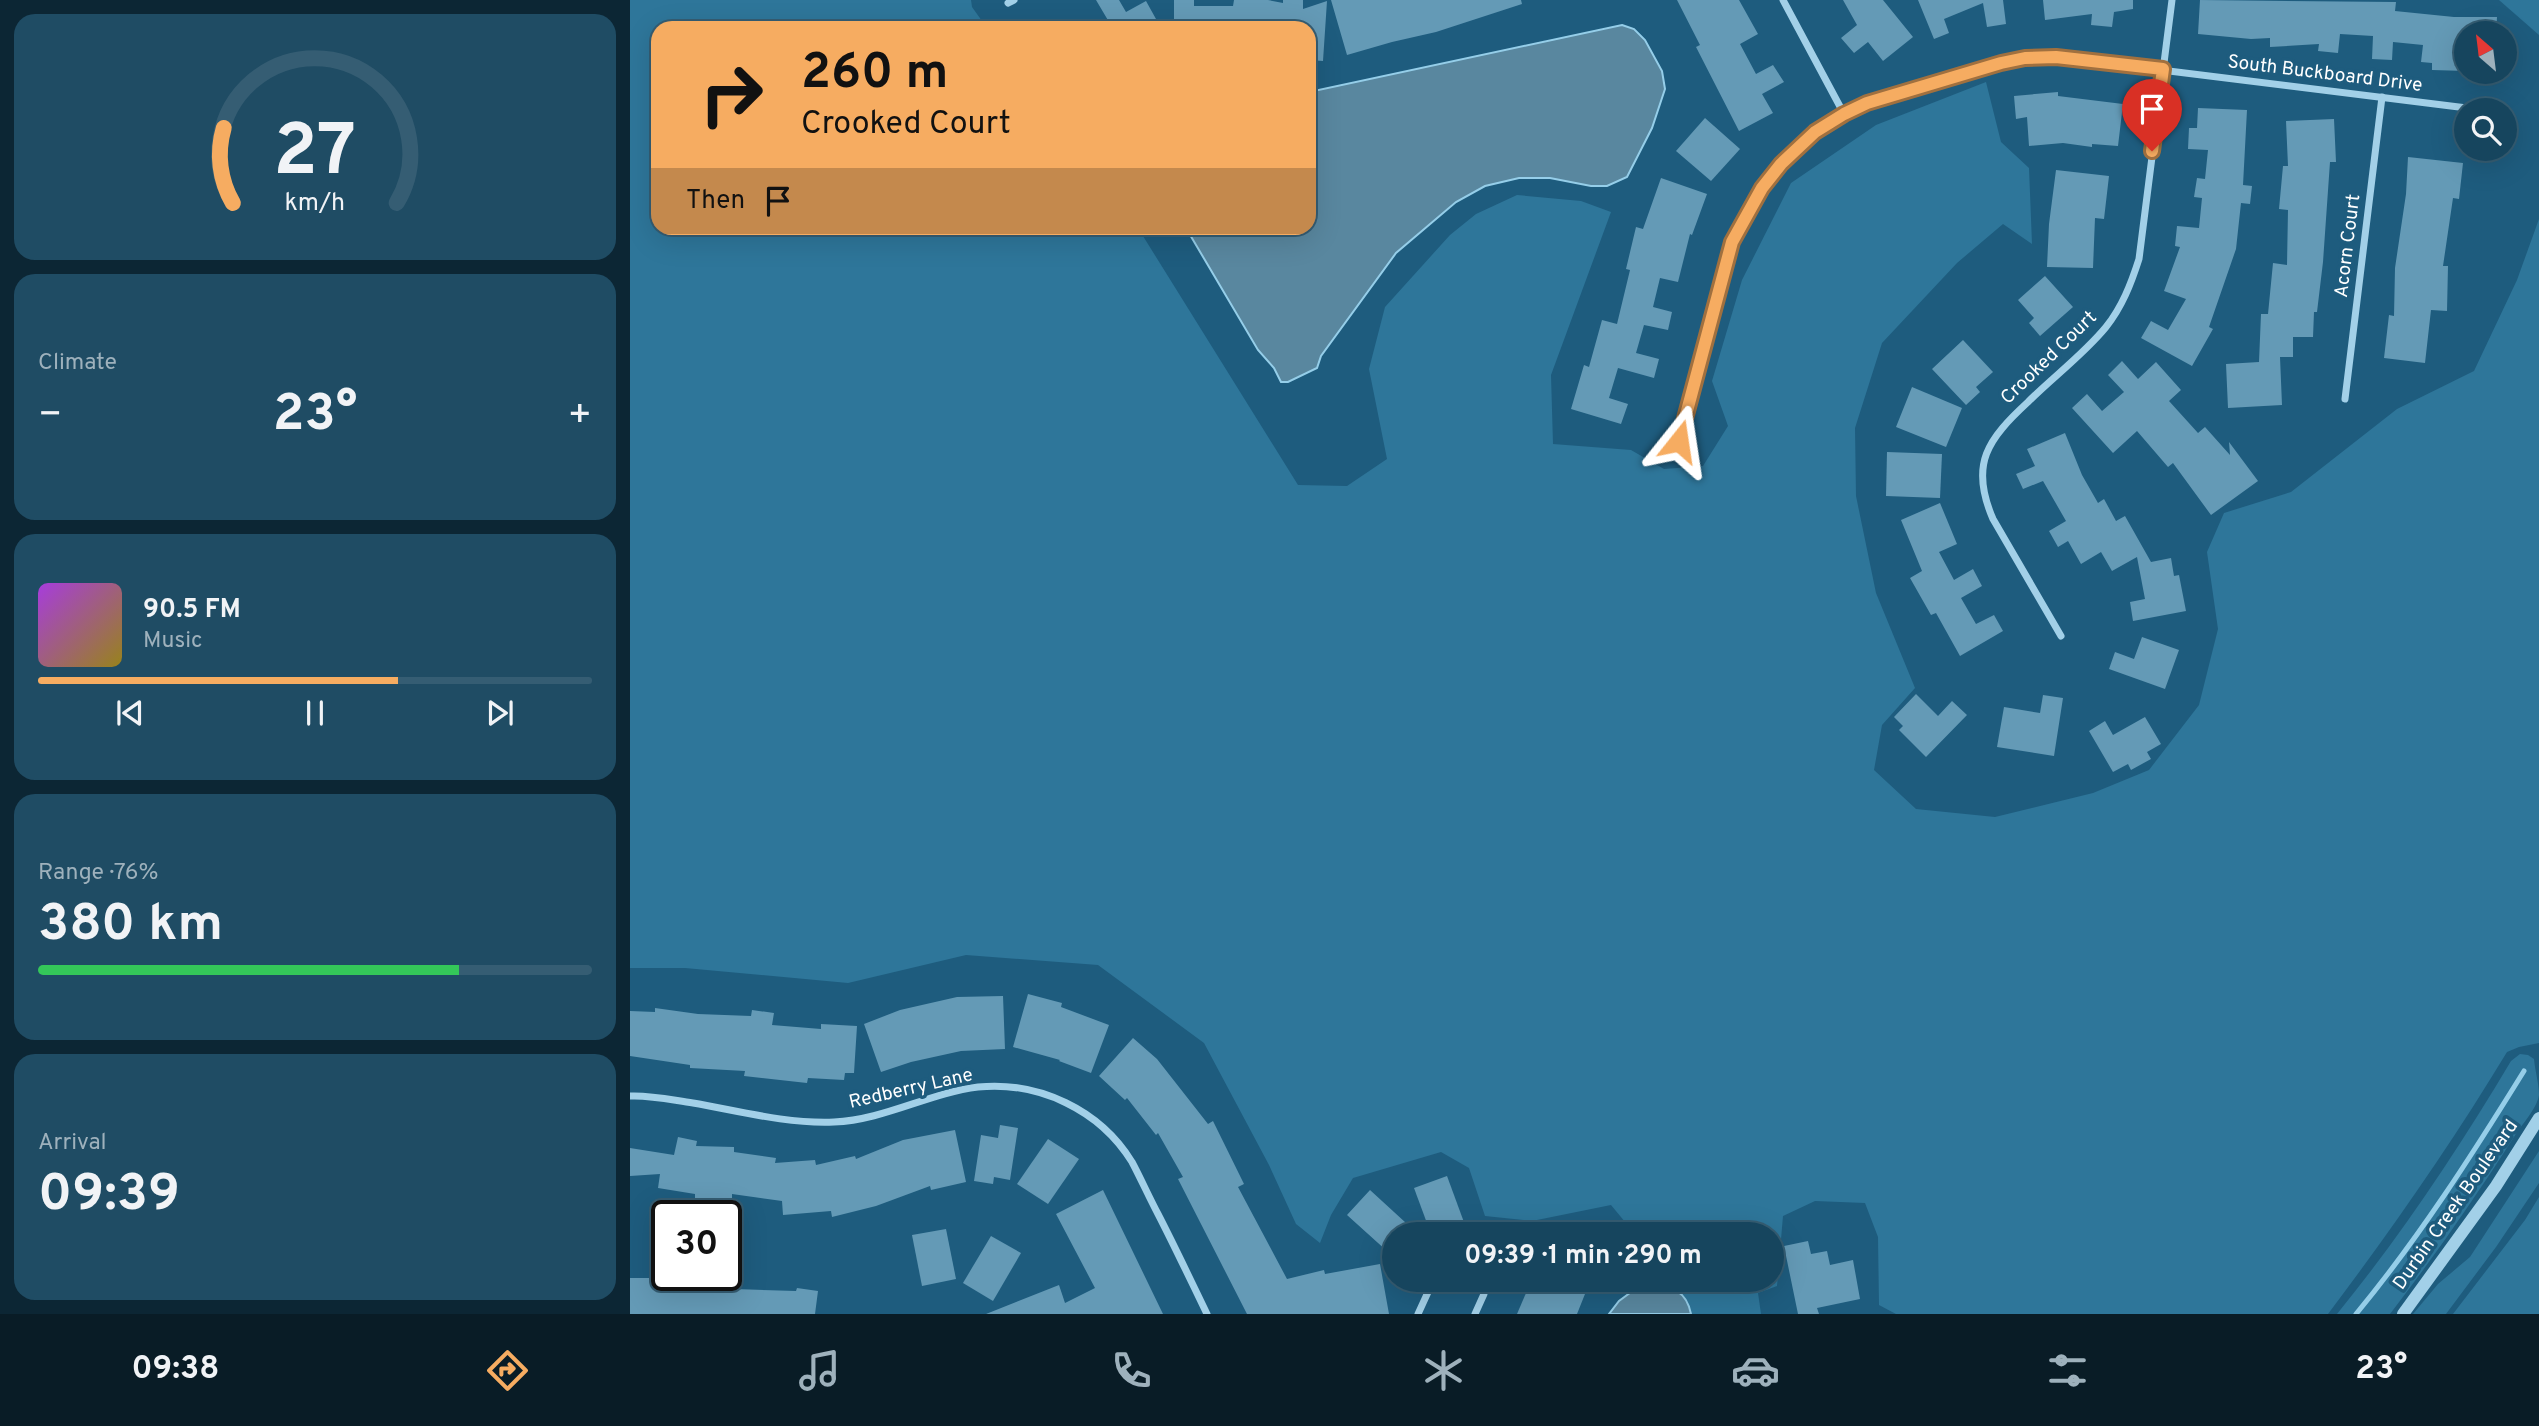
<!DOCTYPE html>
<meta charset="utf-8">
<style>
:root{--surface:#16455e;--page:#1f4c64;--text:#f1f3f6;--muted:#9eb1bc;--line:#355d73;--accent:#f6ac61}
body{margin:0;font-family:Overpass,sans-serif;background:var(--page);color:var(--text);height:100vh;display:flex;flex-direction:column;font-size:26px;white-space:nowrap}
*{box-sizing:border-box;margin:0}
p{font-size:23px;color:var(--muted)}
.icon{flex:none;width:38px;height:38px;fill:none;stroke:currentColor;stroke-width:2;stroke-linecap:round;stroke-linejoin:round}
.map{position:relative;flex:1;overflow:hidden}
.panel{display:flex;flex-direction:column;gap:14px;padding:14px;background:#0c2634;width:630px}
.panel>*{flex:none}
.banner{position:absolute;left:21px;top:21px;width:665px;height:214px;border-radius:21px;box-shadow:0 7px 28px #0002,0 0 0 2px var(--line);background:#f6ac61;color:#111;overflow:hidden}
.needle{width:46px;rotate:332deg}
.tools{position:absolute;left:1824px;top:21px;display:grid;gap:14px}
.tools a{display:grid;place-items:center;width:63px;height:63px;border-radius:50%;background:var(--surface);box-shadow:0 7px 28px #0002,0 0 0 2px var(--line);font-size:35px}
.speed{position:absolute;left:21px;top:1200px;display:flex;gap:14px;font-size:35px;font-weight:700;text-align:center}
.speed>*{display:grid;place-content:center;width:91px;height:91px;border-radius:50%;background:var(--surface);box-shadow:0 7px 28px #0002,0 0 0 2px var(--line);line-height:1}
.speed .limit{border:4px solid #111;border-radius:10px;background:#fff;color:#111}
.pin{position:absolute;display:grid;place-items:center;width:60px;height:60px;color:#fff;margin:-72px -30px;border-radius:50% 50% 50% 0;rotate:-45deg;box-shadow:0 0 7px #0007}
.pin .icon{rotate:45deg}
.me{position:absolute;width:77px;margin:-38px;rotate:15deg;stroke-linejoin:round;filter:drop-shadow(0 0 5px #0008)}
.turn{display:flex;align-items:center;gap:24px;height:147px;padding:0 35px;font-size:32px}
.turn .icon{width:91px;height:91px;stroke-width:2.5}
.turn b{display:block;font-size:49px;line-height:60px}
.then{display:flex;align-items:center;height:66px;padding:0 35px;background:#0003;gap:14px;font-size:26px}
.big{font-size:52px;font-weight:700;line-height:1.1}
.panel .widget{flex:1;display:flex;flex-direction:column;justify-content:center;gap:10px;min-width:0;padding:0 24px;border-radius:21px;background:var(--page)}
.panel .dial{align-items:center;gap:0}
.dial svg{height:182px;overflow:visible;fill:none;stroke:var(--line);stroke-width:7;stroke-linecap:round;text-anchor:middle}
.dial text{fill:var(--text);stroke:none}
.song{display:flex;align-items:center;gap:21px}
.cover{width:84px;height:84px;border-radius:10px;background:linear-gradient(135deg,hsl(280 70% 55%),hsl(50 70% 35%))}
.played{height:7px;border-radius:4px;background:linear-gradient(90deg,var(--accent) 65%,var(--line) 65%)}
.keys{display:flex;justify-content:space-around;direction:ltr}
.heat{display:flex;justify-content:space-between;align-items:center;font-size:38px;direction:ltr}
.charge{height:10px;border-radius:5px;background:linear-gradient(90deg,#34c759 76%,var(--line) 0)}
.trip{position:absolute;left:752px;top:1222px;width:402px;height:70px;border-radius:35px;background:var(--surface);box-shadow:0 7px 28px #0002,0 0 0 2px var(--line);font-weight:700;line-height:70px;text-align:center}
.dock{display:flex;height:112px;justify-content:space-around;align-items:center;background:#091c26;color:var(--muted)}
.dock .icon{width:49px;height:49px}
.dock .selected{color:var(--accent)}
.dock b{font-size:32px;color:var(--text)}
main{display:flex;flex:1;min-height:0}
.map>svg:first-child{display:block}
</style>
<main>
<section class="panel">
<div class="widget dial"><svg viewBox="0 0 100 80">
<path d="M14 69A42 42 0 1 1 86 69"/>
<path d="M14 69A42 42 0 0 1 10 36" stroke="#f6ac61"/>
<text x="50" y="56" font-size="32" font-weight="700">27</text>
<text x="50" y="72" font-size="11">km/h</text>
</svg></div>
<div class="widget"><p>Climate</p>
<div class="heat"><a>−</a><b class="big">23°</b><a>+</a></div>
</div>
<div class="widget">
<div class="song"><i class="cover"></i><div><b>90.5 FM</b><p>Music</p></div></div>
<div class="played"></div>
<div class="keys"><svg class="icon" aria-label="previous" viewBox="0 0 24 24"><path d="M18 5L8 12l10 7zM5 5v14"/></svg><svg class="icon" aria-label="pause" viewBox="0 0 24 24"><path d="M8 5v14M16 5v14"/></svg><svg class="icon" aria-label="next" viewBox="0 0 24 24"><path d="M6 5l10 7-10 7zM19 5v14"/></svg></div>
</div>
<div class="widget"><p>Range · 76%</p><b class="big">380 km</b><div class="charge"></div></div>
<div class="widget"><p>Arrival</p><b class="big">09:39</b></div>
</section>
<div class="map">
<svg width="1909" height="1314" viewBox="0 0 1909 1314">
<rect width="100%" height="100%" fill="#1e5c7e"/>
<g fill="#2e769a">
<path d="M 0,0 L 341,0 L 342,7 L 357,28 L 28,28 L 28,228 L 508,228 L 668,485 L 717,486 L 757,459 L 739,369 L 755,307 L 820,235 L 846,214 L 887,195 L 951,201 L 981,212 L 921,375 L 923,444 L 1001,450 L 1034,469 L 1073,466 L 1098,426 L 1082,381 L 1112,280 L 1161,183 L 1246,125 L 1356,82 L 1371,142 L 1399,168 L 1402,244 L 1373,224 L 1327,263 L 1252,343 L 1225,428 L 1226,496 L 1246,593 L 1285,688 L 1252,725 L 1244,770 L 1286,809 L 1365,817 L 1463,793 L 1519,770 L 1569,705 L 1588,629 L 1577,552 L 1594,513 L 1661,492 L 1767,409 L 1844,371 L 1887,280 L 1909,219 L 1909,1043 L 1889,1047 L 1877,1052 C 1822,1143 1762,1229 1698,1314 L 1266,1314 L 1249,1305 L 1248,1237 L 1235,1203 L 1185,1201 L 1153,1216 L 1147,1286 L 1128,1293 L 1131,1314 L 1061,1314 C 1055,1285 1037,1288 1012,1284 L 1012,1279 L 1143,1279 L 1143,1234 L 1005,1234 L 981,1205 L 902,1221 L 855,1216 L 839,1168 L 811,1152 L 723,1178 L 701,1215 L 690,1243 L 666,1224 L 639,1165 L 574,1043 L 468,965 L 336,955 L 218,983 L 55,968 L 0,968 Z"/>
<path d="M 1870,0 L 1909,0 L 1909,35 L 1869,0 Z"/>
<path d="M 1890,1054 L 1898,1055 L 1904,1059 C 1905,1071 1909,1083 1909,1095 C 1907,1109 1891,1125 1884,1137 C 1845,1198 1804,1257 1760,1314 L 1707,1314 C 1772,1234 1828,1150 1881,1061 Z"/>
<path d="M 1909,1151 L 1909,1183 L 1866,1247 L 1816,1314 L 1783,1314 L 1808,1284 L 1840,1257 Z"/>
<path d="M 1909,1197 L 1909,1314 L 1823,1314 L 1895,1220 Z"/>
</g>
<g fill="#59879f" stroke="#95cee9" stroke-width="2">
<path d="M 992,25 L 1004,29 L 1015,40 L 1032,71 L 1035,89 L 1022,128 L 997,177 L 977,186 L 961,186 L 920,178 L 889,178 L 855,186 L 826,202 L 766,253 L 691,356 L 687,368 L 658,382 L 651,382 L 644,368 L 628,350 L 556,228 L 679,228 L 679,92 Z"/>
<path d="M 1012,1284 C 1037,1288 1055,1285 1061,1314 L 979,1314 L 989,1301 Z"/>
</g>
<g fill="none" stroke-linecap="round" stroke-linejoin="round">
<path stroke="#95cee9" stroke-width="5" d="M 1726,1314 C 1789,1238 1842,1155 1894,1071"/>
</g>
<g fill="#649ab6">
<path d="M 466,0 L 489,0 L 496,12 L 516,1 L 531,28 L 469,28 L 479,22 Z"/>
<path d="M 544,0 L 564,0 L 564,6 L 603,6 L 604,0 L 638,0 L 653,3 L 653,0 L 673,0 L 673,9 L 697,1 L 693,61 L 679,60 L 679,28 L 544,28 Z"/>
<path d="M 701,0 L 891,0 L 892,4 L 806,32 L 762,42 L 717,55 Z"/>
<path d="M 1047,0 L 1109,0 L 1128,34 L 1110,44 L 1126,74 L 1143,65 L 1154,82 L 1132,94 L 1143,113 L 1109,131 L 1066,47 L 1070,45 Z"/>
<path d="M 1213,0 L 1253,0 L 1283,37 L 1253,61 L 1238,42 L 1224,53 L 1211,38 L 1227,25 Z"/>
<path d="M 1288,0 L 1373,0 L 1376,24 L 1357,27 L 1353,3 L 1314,19 L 1319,33 L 1304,39 Z"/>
<path d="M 1413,0 L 1503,0 L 1503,9 L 1484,12 L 1482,27 L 1461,25 L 1462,14 L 1415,20 Z"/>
<path d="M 1570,0 L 1766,2 L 1765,11 L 1824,17 L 1867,17 L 1866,33 L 1836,33 L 1836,71 L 1802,70 L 1802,63 L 1791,62 L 1793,45 L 1763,42 L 1762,60 L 1742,59 L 1743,36 L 1710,34 L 1708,53 L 1688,51 L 1689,44 L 1640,47 L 1640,38 L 1621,39 L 1568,34 Z"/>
<path d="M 1428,92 L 1428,96 L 1493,104 L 1488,146 L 1462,144 L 1462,147 L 1433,143 L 1399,146 L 1397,117 L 1386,119 L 1384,96 Z"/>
<path d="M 1568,108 L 1617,110 L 1613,185 L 1622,186 L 1620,204 L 1611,203 L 1606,249 L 1579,327 L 1583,329 L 1562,366 L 1511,338 L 1521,321 L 1538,330 L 1556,299 L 1534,291 L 1550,247 L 1545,246 L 1547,226 L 1569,228 L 1572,198 L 1564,197 L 1567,178 L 1575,179 L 1578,150 L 1558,149 L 1559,128 L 1567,128 Z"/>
<path d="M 1075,118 L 1110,149 L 1081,181 L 1046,151 Z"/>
<path d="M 1704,119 L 1706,162 L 1700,162 L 1693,262 L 1687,312 L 1684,312 L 1683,337 L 1663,337 L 1663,357 L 1650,357 L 1652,405 L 1598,408 L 1596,364 L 1629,362 L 1631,314 L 1638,314 L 1643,263 L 1657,265 L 1658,210 L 1649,209 L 1653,166 L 1658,166 L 1656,121 Z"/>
<path d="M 1778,157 L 1833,163 L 1829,199 L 1823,198 L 1813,266 L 1818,266 L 1817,311 L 1801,310 L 1795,363 L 1754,358 L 1759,315 L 1764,316 L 1765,268 L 1776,194 Z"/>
<path d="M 1426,170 L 1479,176 L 1474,219 L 1465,218 L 1463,268 L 1417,267 L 1419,224 Z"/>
<path d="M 1031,178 L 1077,194 L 1062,235 L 1060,234 L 1048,282 L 1030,278 L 1023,307 L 1042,312 L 1038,330 L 1014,325 L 1006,353 L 1029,359 L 1024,378 L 988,368 L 979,398 L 998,404 L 991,424 L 941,409 L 954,365 L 959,367 L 972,320 L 987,324 L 1000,270 L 996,269 L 1006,227 L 1013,229 Z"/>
<path d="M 1415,276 L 1443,307 L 1410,336 L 1399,323 L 1404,318 L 1388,300 Z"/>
<path d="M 1333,340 L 1363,372 L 1346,387 L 1350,392 L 1336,405 L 1302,369 Z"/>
<path d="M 1492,361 L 1508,379 L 1526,362 L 1551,390 L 1539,401 L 1568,433 L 1575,427 L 1600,455 L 1599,442 L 1628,481 L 1581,515 L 1543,463 L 1538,467 L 1507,431 L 1483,453 L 1442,408 L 1457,394 L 1472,411 L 1494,392 L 1478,375 Z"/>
<path d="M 1282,387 L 1332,408 L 1316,447 L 1266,427 Z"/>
<path d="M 1435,433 L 1452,475 L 1468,503 L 1474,499 L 1486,521 L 1495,516 L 1521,562 L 1541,558 L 1544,576 L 1549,575 L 1556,611 L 1503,621 L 1500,602 L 1515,599 L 1507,557 L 1482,571 L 1471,552 L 1451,564 L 1438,541 L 1428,547 L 1419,531 L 1436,521 L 1413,481 L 1393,489 L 1386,474 L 1405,466 L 1397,449 Z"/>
<path d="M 1257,452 L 1312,454 L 1310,498 L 1256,496 Z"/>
<path d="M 1310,503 L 1327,544 L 1309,552 L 1324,580 L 1343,569 L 1352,586 L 1331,598 L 1346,624 L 1364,615 L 1373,631 L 1330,656 L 1306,613 L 1301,615 L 1280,578 L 1292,571 L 1271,520 Z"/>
<path d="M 1512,637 L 1549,650 L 1535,689 L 1479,669 L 1485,652 L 1504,659 Z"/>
<path d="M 1286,694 L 1308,716 L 1322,701 L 1337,715 L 1296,757 L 1269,730 L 1273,726 L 1264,717 Z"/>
<path d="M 1413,695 L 1433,698 L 1424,756 L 1367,747 L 1374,707 L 1410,713 Z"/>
<path d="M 1515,717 L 1531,744 L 1517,752 L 1521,759 L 1501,770 L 1498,764 L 1483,772 L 1459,731 L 1475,721 L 1483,735 Z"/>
<path d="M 398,994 L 432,1003 L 431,1007 L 479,1025 L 461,1073 L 429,1061 L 430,1060 L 383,1047 Z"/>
<path d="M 373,996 L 375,1049 L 331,1051 L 281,1062 L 251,1072 L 234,1024 L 270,1010 L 327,997 Z"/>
<path d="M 25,1008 L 68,1014 L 121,1016 L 122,1010 L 144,1013 L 142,1025 L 191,1029 L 191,1024 L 227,1026 L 224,1073 L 215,1073 L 214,1080 L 178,1078 L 177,1083 L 114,1076 L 115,1071 L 60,1068 L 60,1065 L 0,1056 L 0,1011 L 25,1012 Z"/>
<path d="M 503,1038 L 527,1059 L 578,1124 L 583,1121 L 614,1184 L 608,1187 L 657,1279 L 694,1270 L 695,1274 L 750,1264 L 759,1314 L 617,1314 L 548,1179 L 553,1177 L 528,1133 L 526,1135 L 497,1098 L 495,1100 L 469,1076 Z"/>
<path d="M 370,1125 L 388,1128 L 380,1180 L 364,1177 L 363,1184 L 344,1181 L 351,1135 L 368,1138 Z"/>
<path d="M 325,1130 L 336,1182 L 301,1190 L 300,1186 L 246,1206 L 202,1217 L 201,1211 L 153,1215 L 152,1201 L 102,1194 L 102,1202 L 65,1201 L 65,1194 L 28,1188 L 30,1174 L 0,1176 L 0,1148 L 44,1155 L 48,1137 L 67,1141 L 66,1146 L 104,1147 L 104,1152 L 146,1158 L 145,1163 L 185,1160 L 186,1165 L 225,1156 L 226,1159 L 273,1140 Z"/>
<path d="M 418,1139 L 449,1159 L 418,1204 L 387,1184 Z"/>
<path d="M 817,1176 L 835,1225 L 811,1234 L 801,1234 L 784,1188 Z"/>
<path d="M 473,1190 L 533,1314 L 356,1314 L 429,1285 L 435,1303 L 465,1288 L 426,1214 Z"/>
<path d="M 740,1190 L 788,1234 L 765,1234 L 765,1244 L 758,1252 L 717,1215 Z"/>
<path d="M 316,1229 L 326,1279 L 292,1286 L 282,1235 Z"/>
<path d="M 361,1236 L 391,1253 L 363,1301 L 333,1283 Z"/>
<path d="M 1178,1241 L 1181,1254 L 1197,1251 L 1200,1265 L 1223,1260 L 1230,1299 L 1187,1308 L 1189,1314 L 1168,1314 L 1154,1246 Z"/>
<path d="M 0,1278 L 22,1278 L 22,1286 L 69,1293 L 71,1281 L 105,1284 L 105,1289 L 166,1291 L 167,1288 L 188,1291 L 185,1314 L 0,1314 Z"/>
<path d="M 902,1279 L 933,1279 L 957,1289 L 947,1314 L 887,1314 Z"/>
</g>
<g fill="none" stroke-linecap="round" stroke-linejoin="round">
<g stroke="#a2d0e8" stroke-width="7">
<path d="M 1153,0 L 1214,114"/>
<path d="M 378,3 L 384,0"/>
<path d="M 1874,124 L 1881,131"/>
<path d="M 1715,399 L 1752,97"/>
<path d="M 1049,441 C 1059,403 1068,365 1078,328 C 1085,302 1090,276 1099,251 C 1117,195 1162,144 1212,115 C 1236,101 1265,95 1292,87 C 1337,73 1379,59 1426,57 L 1853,110"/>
<path d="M 1431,636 L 1363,519 C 1339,464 1358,439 1398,402 C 1423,377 1454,354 1476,327 C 1492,307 1501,284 1509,259 L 1542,0"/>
<path d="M 0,1096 C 21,1095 42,1100 63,1103 C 109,1111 157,1124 204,1122 C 254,1120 299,1093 348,1087 C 409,1081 470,1110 502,1162 C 511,1179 519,1197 528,1214 C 545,1247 561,1281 577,1314"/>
<path d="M 788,1314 L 804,1279"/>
<path d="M 845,1314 L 854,1294 L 850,1279"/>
</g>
<path stroke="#a2d0e8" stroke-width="12" d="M 1773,1314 L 1866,1186 L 1909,1118"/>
</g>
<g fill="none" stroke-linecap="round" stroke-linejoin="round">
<g stroke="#a0703f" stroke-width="18">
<path id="route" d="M 1049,441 L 1102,242 L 1132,188 L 1151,164 L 1185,132 L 1214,114 L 1237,103 L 1371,63 L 1395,58 L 1426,57 L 1533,69 L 1522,151"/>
</g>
<use href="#route" stroke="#f6ac61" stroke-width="12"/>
</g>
<g text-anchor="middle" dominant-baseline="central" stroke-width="7" stroke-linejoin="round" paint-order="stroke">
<g font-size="19" fill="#fff" stroke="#1e5c7e">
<text transform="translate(1695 74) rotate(7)">South Buckboard Drive</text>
<text transform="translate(1718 246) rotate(-83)">Acorn Court</text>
<text transform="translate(1419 358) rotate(-44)">Crooked Court</text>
<text transform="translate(281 1089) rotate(-13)">Redberry Lane</text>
<text transform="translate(1826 1205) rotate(-55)">Durbin Creek Boulevard</text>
</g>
</g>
</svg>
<div class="tools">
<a><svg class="needle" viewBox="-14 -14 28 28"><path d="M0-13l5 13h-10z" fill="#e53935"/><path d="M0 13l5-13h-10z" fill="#9eb1bc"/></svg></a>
<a><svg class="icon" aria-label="search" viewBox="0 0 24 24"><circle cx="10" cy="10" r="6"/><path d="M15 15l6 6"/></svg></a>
</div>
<div class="speed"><div class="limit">30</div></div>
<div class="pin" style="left:1522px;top:151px;background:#d93025"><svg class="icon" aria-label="arrive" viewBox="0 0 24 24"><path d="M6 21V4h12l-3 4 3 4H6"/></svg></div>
<svg class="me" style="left:1049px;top:441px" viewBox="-20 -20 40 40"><path d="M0-17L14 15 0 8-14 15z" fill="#f6ac61" stroke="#fff" stroke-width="4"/></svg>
<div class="trip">09:39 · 1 min · 290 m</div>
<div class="banner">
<div class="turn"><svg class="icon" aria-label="right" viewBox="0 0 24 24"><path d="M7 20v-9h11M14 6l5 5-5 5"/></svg><div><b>260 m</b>Crooked Court</div></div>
<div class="then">Then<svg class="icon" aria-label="arrive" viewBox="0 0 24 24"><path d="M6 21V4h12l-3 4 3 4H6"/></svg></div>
</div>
</div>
</main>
<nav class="dock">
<b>09:38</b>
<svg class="icon selected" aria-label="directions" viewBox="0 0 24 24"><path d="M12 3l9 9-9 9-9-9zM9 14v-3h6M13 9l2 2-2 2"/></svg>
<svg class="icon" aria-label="music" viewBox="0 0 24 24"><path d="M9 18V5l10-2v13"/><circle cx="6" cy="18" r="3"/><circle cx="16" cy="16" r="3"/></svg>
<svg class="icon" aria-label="phone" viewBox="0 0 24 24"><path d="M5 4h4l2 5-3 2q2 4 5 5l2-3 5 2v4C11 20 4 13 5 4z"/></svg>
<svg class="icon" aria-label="climate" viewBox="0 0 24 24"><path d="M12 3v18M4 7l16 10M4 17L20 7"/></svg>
<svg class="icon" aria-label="car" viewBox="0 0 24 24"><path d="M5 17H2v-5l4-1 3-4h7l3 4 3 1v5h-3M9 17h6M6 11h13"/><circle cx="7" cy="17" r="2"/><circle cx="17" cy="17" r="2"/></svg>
<svg class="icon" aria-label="filters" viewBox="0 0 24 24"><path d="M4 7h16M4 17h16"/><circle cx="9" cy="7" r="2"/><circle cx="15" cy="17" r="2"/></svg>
<b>23°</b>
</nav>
